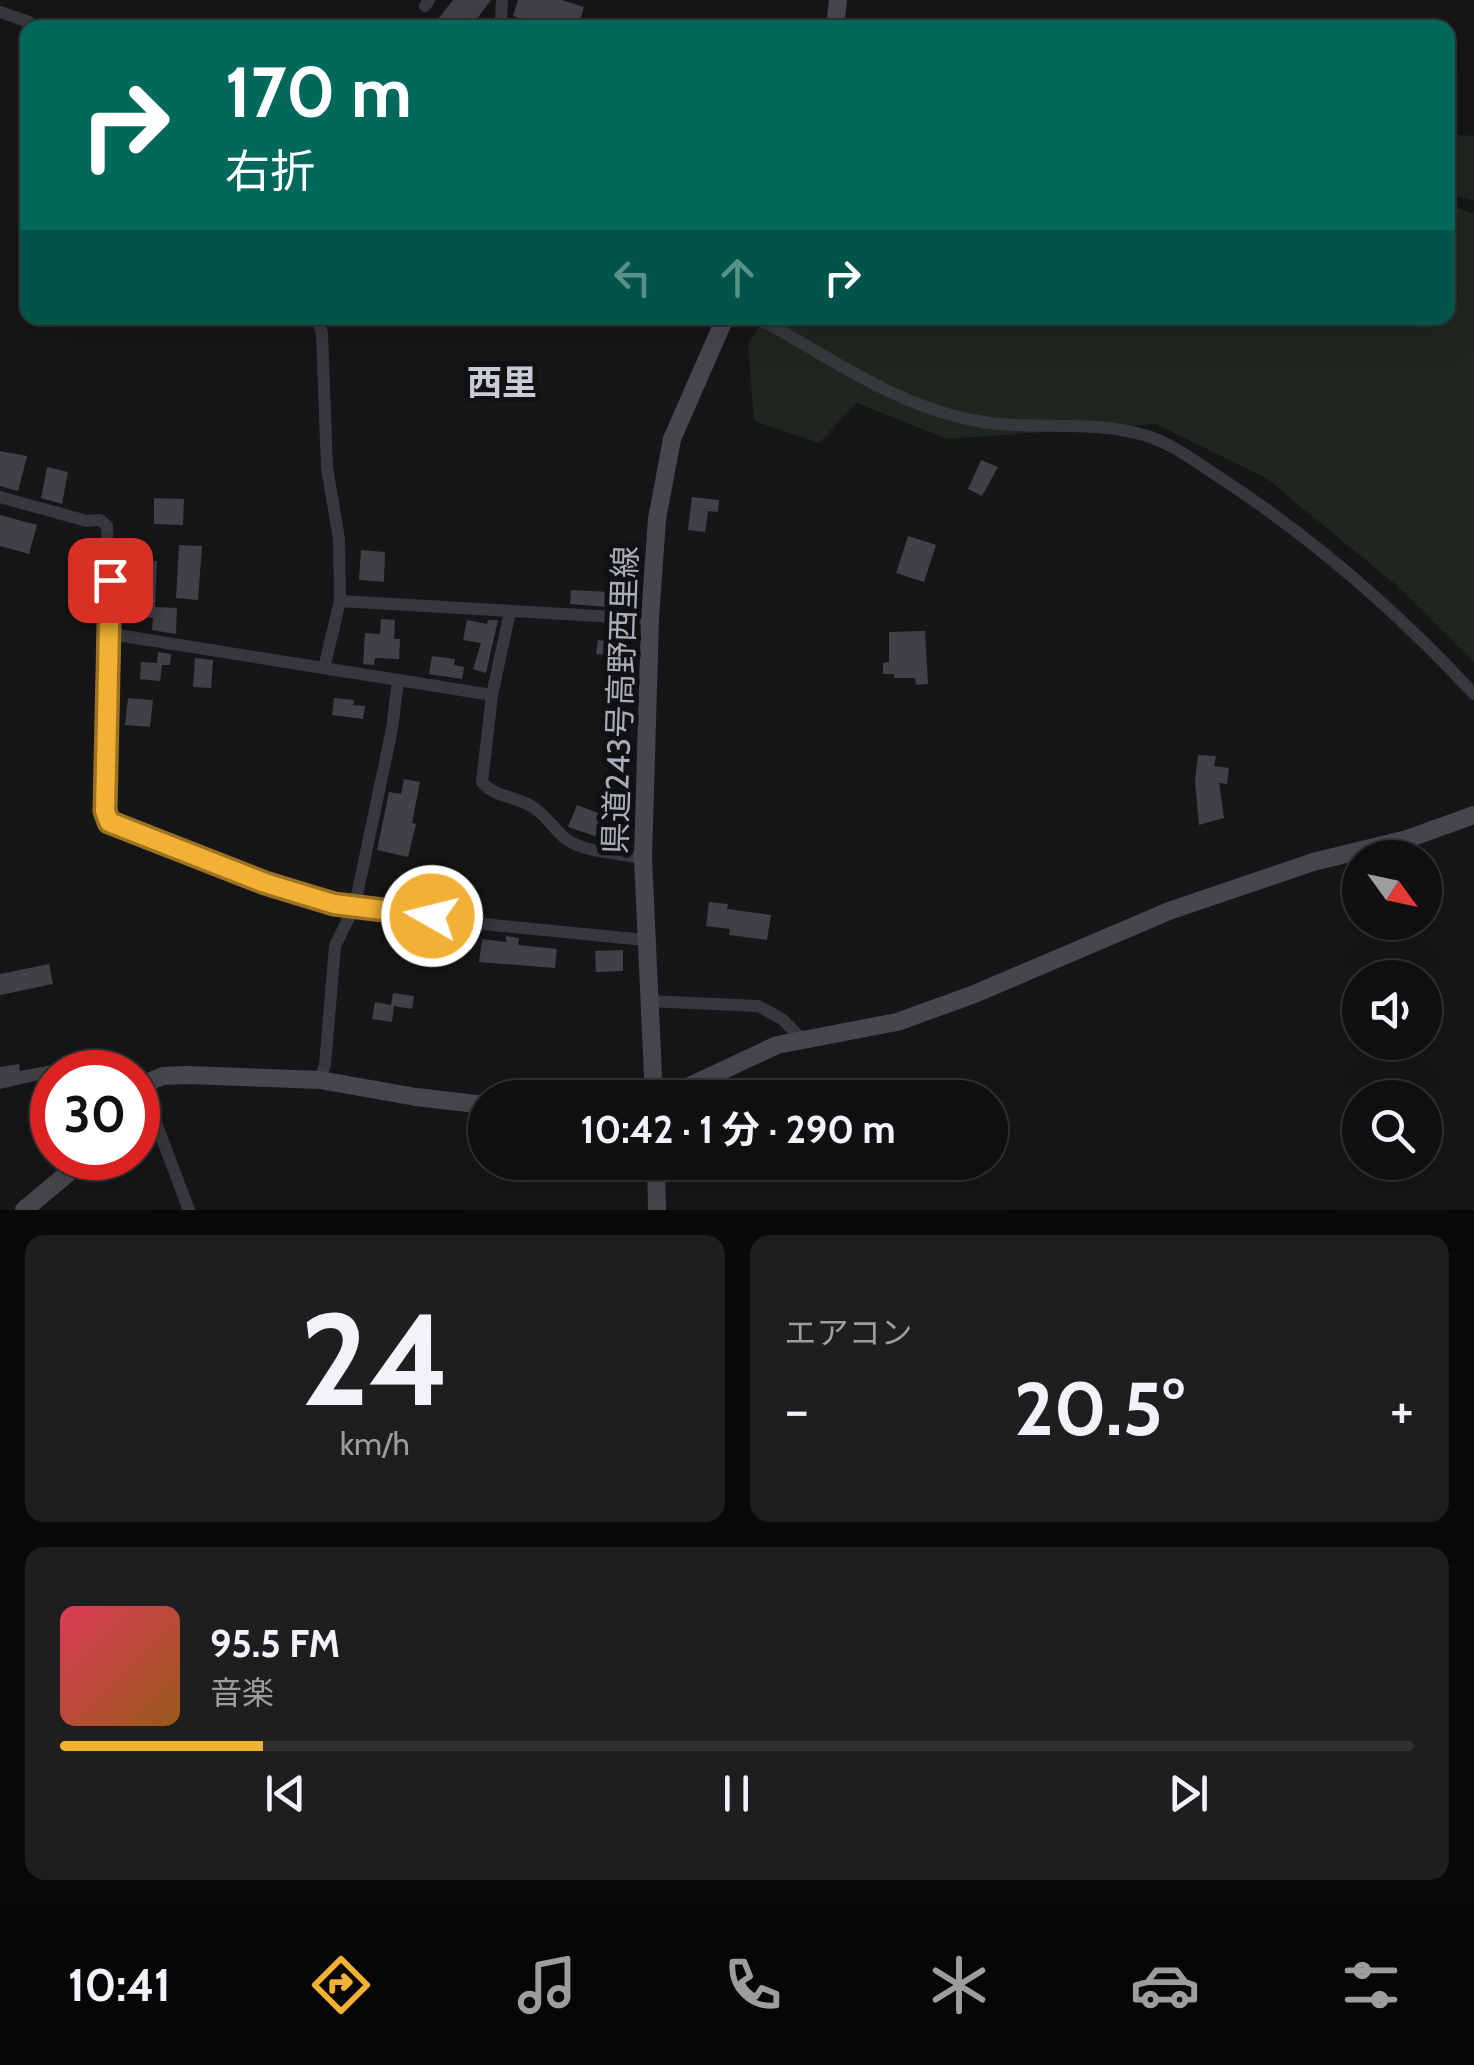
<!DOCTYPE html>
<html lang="ja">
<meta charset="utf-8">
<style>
:root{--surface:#101012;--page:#1e1e20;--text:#f1f3f6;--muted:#9c9d9f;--line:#303032;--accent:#f2b134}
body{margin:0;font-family:Cabin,"Noto Sans JP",sans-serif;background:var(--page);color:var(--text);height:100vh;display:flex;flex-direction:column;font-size:38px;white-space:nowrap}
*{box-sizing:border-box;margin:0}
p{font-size:32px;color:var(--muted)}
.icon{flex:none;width:55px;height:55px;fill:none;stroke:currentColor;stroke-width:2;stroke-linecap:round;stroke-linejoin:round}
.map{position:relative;height:1210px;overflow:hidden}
.details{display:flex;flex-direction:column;gap:25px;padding:25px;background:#09090a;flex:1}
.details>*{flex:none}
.banner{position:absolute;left:20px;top:20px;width:1435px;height:305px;border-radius:20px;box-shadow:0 10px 40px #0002,0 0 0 2px var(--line);background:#00695c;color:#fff;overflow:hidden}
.needle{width:65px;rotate:123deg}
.tools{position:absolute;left:1342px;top:840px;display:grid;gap:20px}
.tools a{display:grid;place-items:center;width:100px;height:100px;border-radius:50%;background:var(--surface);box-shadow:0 10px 40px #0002,0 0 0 2px var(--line);font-size:50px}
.speed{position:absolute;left:30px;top:1050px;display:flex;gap:20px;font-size:50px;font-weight:700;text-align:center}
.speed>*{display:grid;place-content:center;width:130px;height:130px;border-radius:50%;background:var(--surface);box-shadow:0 10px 40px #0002,0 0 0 2px var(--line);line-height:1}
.speed .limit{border:15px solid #d22;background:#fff;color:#111}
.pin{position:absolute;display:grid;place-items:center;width:85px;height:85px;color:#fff;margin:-42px;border-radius:20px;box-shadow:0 5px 15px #0006}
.me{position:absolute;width:110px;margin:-55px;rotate:278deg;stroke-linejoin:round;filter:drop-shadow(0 0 8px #0008)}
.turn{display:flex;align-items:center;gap:35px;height:210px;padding:0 40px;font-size:45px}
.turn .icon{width:130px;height:130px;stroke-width:2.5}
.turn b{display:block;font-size:70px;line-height:85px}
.lanes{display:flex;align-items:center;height:95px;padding:0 40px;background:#0003;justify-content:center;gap:50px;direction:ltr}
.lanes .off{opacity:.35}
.big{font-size:75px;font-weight:700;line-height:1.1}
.details .tile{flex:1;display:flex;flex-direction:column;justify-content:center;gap:15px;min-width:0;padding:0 35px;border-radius:20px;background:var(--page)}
.details .dial{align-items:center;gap:0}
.dial b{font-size:130px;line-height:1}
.song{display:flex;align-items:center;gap:30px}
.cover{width:120px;height:120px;border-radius:15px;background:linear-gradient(135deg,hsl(350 70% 55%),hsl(30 70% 35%))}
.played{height:10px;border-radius:5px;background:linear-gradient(90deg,var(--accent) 15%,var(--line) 15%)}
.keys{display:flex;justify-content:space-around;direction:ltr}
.heat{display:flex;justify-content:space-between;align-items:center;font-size:55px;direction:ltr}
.details .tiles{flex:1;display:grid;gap:25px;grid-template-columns:1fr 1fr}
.tile:last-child{grid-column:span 2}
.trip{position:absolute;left:468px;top:1080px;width:540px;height:100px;border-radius:50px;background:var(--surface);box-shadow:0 10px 40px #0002,0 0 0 2px var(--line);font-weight:700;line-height:100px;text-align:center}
.dock{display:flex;height:160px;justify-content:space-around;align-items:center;background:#060607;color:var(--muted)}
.dock .icon{width:70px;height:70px}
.dock .on{color:var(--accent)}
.dock b{font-size:45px;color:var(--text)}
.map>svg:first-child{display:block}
</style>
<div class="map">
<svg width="1474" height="1210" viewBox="0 0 1474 1210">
<rect width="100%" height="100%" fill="#161618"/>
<g fill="#1e261f">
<path d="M 1451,134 L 1474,136 L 1474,201 L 1448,194 L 1448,140 Z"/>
<path d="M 1448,206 L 1474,213 L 1474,662 L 1396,585 L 1266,478 L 1156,424 L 947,439 L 857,403 L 819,443 L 754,421 L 748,344 L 765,318 L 1448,318 Z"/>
</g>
<g fill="#404145">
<path d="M 453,0 L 491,0 L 470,28 L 448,28 L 438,19 Z"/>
<path d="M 518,0 L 562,0 L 584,7 L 578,28 L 549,28 L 513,16 Z"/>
<path d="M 0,451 L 27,456 L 18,491 L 0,486 Z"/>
<path d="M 981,460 L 998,467 L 982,496 L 968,489 Z"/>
<path d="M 47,467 L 68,472 L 62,504 L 41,498 Z"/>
<path d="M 692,497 L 719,500 L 718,512 L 708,511 L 705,532 L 688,530 Z"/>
<path d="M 154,498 L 184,499 L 183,525 L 154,524 Z"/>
<path d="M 0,515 L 37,525 L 29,554 L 0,546 Z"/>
<path d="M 908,536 L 936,545 L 924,582 L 896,573 Z"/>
<path d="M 179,545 L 202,546 L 198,600 L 176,598 Z"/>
<path d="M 361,550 L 385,552 L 384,582 L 359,580 Z"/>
<path d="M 130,560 L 157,561 L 155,607 L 177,608 L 176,634 L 152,630 L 153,618 L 132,617 Z"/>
<path d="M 571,590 L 610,592 L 609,607 L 570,604 Z"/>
<path d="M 381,619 L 395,620 L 394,639 L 400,639 L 399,659 L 375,658 L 374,665 L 363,664 L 365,633 L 380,634 Z"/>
<path d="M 467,620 L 487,624 L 488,620 L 498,620 L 486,673 L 473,669 L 481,643 L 463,640 Z"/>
<path d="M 614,627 L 629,628 L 625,657 L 596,654 L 598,640 L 612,642 Z"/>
<path d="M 925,631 L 928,684 L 916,685 L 915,678 L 894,678 L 894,674 L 883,674 L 883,663 L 889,662 L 889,632 Z"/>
<path d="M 158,652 L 171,654 L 170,665 L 162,665 L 160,681 L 140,679 L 141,662 L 157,663 Z"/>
<path d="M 432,656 L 455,659 L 454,665 L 464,667 L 462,679 L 429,674 Z"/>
<path d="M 195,658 L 213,660 L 211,688 L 193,687 Z"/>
<path d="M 128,698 L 153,700 L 150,727 L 125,725 Z"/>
<path d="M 334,698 L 354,700 L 353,705 L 365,706 L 363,719 L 332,715 Z"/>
<path d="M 1198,755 L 1216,756 L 1214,766 L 1229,768 L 1227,784 L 1219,783 L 1224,818 L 1199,825 L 1195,781 Z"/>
<path d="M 404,779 L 420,782 L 412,823 L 416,824 L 408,857 L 377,850 L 389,792 L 401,794 Z"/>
<path d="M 577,805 L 627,824 L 619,844 L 568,827 Z"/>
<path d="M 440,884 L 465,887 L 462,907 L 437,904 Z"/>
<path d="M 709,902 L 728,904 L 727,909 L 771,915 L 767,940 L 729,935 L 730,929 L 706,926 Z"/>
<path d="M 506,936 L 519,938 L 518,945 L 557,949 L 555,968 L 479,962 L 482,939 L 506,942 Z"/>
<path d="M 623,950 L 623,971 L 596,972 L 595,951 Z"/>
<path d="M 49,964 L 53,984 L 0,995 L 0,974 Z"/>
<path d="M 393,993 L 414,996 L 412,1009 L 394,1006 L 392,1022 L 372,1019 L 375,1002 L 391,1005 Z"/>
<path d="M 78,1060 L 80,1072 L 52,1072 L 52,1077 L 0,1089 L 0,1067 L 19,1064 L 20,1071 Z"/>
</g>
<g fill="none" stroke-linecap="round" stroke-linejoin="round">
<g stroke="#37383d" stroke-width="12">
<path d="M 425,6 L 429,0"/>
<path d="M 0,12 L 29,22 L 35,28"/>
<path d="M 501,18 L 502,0"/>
<path d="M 317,318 L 322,333 L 327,468 L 339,539 L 340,601 L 324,668"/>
<path d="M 747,318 L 767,323 C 833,360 897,405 972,420 C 1029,432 1091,418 1147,436 C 1173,444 1196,462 1219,477 C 1313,538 1398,612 1474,694"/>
<path d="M 0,497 L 87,521 L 100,520 L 107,526 L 111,634 L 105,811 L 109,821 L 265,883 L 334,904 L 493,925 L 645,940"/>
<path d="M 340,601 L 650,619"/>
<path d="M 510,612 L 492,695 L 482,782 C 492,796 517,797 531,806 C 546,814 553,829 566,839 C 585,853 620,853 643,858"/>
<path d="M 111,634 L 492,695"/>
<path d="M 648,1001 L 758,1006 L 782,1019 L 801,1038"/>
<path d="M 320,1080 L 325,1065 L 335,946 L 355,905 L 392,729 L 398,680"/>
<path d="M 141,1083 L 189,1210"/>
</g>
<g stroke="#45474d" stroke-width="18">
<path d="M 835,28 L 838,0"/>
<path d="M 138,1086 L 163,1076 L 187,1075 L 320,1080 L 416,1097 L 485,1105"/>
<path d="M 654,1098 L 643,858 L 650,619 L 657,519 L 672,439 L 725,318"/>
<path d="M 664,1098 L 777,1045 L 897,1022 L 972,995 L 1169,911 L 1313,862 L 1407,839 L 1474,815"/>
<path d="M 656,1162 L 657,1210"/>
<path d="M 24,1210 L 67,1174 L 79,1158"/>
</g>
</g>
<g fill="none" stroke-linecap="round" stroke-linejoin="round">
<g stroke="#9d7322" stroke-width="25">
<path id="route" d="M 110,580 L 105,811 L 109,822 L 265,883 L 334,904 L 432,916"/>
</g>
<use href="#route" stroke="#f2b134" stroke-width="18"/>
</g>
<g text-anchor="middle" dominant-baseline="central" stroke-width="10" stroke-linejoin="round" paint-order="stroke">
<g font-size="32" fill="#a8adb8" stroke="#111113">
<text transform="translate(620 700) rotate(-88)">県道243号高野西里線</text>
</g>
<g font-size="35" font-weight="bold" fill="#c9ccd4" stroke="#111113">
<text x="502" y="382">西里</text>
</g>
</g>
</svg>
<div class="tools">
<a><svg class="needle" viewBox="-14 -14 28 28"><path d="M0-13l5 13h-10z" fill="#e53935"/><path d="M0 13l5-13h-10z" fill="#9c9d9f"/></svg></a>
<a><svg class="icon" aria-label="sound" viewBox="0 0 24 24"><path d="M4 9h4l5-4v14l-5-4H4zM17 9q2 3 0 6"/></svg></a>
<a><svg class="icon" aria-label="search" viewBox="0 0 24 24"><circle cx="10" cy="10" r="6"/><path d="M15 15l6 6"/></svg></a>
</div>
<div class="speed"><div class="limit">30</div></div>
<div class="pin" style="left:110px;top:580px;background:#d93025"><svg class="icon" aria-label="arrive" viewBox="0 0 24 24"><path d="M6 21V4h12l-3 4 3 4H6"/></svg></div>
<svg class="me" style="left:432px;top:916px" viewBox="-20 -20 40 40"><circle r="17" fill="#f2b134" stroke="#fff" stroke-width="3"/><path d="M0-11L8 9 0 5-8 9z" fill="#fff"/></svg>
<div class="trip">10:42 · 1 分 · 290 m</div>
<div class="banner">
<div class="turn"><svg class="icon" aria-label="right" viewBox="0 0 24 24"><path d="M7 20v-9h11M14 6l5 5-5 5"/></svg><div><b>170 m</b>右折</div></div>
<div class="lanes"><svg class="icon off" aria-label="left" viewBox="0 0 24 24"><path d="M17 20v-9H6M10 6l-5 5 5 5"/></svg><svg class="icon off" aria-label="ahead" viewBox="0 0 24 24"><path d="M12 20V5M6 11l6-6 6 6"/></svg><svg class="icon" aria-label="right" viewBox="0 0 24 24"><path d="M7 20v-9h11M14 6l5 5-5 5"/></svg></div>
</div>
</div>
<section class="details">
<div class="tiles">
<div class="tile dial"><b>24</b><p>km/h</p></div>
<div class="tile"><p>エアコン</p>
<div class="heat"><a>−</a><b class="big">20.5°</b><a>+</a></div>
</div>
<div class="tile">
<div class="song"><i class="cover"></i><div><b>95.5 FM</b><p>音楽</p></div></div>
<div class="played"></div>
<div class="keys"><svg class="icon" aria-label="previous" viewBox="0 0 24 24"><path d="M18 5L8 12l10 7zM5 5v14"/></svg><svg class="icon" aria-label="pause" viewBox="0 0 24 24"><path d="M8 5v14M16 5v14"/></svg><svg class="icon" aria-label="next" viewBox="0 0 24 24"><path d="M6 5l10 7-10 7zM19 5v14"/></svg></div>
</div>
</div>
</section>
<nav class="dock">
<b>10:41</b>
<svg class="icon on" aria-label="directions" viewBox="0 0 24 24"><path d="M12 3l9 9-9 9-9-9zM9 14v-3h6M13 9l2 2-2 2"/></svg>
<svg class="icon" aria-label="music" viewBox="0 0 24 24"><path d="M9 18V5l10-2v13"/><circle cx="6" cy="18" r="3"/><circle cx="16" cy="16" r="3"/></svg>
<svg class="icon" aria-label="phone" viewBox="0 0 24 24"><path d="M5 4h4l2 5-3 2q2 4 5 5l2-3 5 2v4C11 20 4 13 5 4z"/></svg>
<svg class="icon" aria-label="climate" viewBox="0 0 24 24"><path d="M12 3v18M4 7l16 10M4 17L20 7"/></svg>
<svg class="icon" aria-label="car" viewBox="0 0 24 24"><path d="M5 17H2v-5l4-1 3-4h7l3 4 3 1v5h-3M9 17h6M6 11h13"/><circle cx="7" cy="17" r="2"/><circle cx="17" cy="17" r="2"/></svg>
<svg class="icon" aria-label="filters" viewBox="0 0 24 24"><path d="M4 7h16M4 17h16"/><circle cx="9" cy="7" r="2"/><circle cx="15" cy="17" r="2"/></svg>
</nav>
